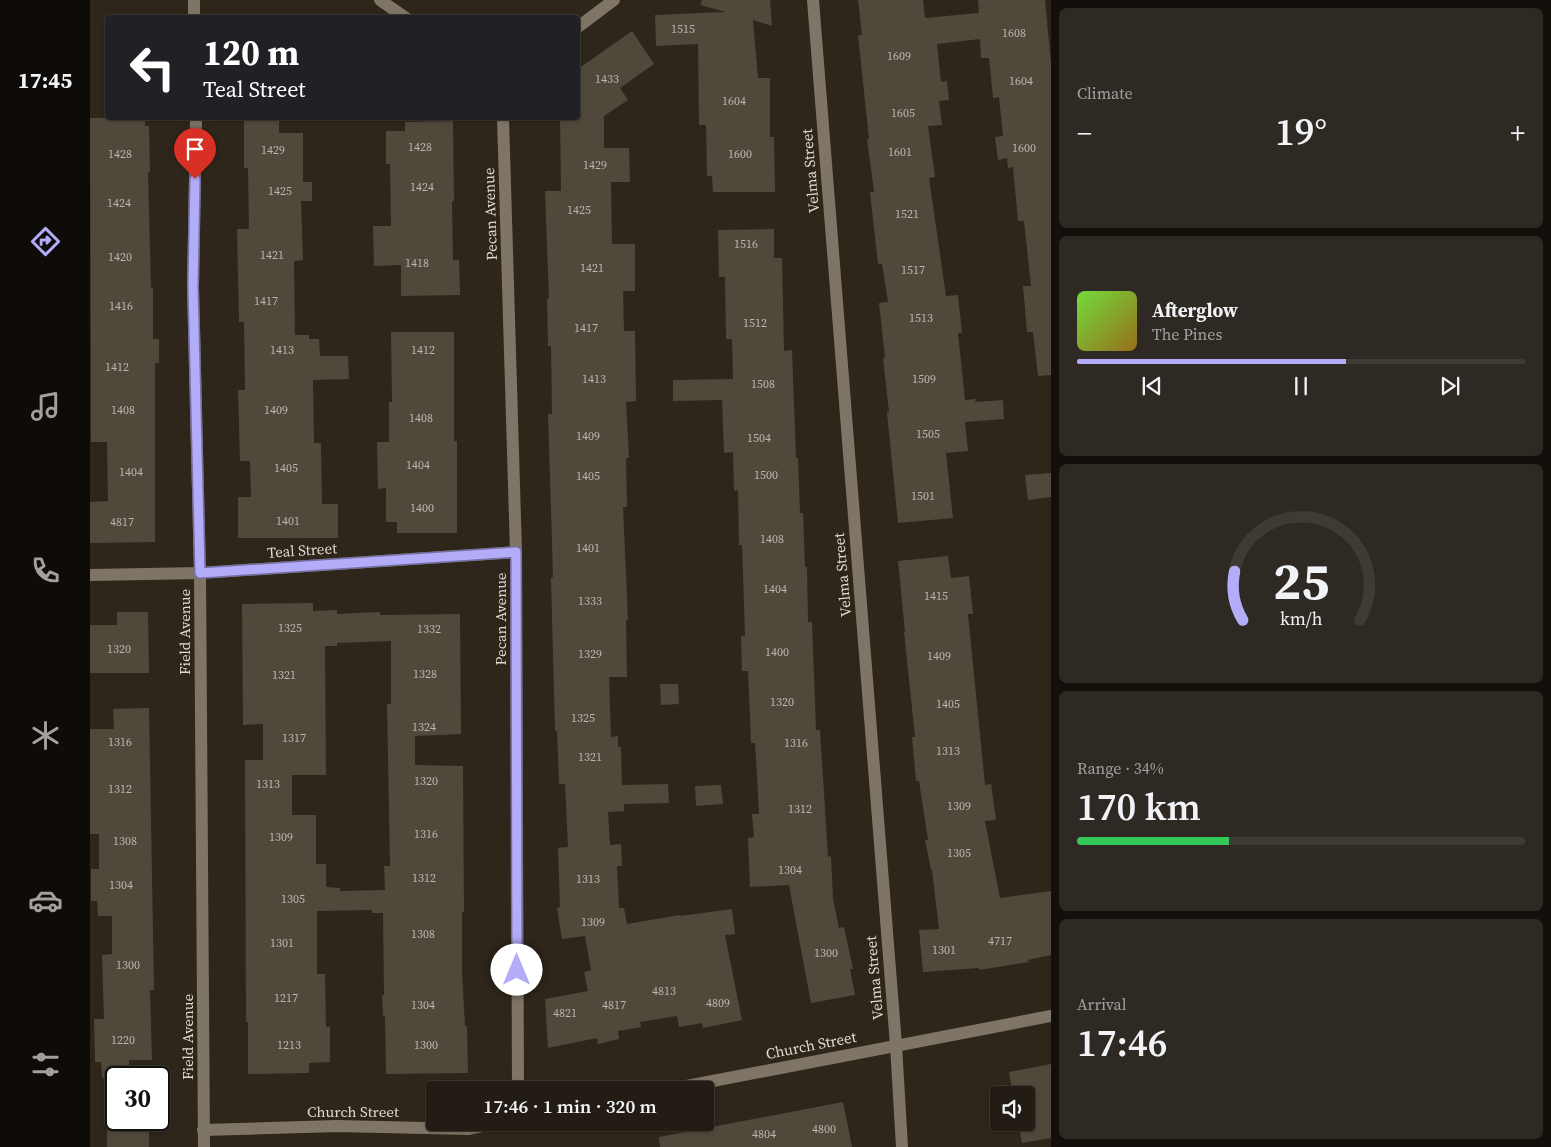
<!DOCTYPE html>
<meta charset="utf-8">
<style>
:root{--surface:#221c14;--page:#2e2922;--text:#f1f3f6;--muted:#a2a1a0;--line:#3f3a34;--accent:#b3acf9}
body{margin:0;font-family:"Source Serif 4",serif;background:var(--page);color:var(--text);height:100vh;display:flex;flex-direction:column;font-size:19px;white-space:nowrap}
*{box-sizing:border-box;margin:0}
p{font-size:16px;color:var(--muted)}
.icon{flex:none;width:28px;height:28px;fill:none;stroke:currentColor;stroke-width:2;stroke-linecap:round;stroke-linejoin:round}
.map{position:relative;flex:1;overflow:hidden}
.side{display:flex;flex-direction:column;gap:8px;padding:8px;background:#130f0b;width:500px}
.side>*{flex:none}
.top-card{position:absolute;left:15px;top:15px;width:475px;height:105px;border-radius:5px;box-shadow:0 1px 4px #0004,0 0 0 1px var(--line);background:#202124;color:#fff;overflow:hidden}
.tools{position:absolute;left:900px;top:1086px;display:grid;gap:10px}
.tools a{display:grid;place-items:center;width:45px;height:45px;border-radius:5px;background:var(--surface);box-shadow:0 1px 4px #0004,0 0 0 1px var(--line);font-size:25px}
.speed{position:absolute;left:15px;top:1066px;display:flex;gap:10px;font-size:25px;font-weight:700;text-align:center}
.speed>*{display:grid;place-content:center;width:65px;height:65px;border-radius:50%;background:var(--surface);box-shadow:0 1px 4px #0004,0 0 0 1px var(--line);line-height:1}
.speed .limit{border:2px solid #111;border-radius:8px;background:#fff;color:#111}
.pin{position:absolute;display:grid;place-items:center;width:42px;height:42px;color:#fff;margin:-51px -21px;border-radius:50% 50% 50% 0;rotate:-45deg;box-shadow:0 0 5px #0007}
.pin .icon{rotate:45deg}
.me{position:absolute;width:55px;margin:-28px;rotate:0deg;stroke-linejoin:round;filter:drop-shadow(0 0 4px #0008)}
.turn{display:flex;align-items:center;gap:18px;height:105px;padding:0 15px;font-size:22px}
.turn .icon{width:65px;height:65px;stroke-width:2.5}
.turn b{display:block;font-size:35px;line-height:42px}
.big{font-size:38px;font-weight:600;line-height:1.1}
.side .widget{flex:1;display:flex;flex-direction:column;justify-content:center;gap:8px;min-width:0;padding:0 18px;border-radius:8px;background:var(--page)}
.side .dial{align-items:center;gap:0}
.dial svg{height:130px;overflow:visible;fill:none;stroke:var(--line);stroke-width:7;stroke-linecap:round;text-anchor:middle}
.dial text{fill:var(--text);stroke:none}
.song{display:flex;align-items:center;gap:15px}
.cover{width:60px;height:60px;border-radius:8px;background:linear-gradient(135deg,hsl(100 70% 55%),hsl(40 70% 35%))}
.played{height:5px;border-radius:2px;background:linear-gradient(90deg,var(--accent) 60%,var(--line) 60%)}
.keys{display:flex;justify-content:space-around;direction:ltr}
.heat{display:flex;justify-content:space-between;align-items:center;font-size:28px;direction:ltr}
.charge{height:8px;border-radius:4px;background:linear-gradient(90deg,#34c759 34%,var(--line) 0)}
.trip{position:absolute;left:336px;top:1081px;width:288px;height:50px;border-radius:5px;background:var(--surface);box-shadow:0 1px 4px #0004,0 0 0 1px var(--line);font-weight:600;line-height:50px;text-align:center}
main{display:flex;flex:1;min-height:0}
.dock{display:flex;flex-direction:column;width:90px;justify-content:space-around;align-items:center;background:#0e0b08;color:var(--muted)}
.dock .icon{width:35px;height:35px}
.dock .active{color:var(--accent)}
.dock b{font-size:22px;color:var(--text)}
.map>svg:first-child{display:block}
</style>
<main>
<nav class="dock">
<b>17:45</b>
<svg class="icon active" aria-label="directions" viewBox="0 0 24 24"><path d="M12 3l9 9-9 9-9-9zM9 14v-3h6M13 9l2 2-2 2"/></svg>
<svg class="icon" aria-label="music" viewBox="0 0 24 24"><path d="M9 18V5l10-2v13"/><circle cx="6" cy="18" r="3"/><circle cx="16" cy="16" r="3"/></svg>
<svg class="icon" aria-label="phone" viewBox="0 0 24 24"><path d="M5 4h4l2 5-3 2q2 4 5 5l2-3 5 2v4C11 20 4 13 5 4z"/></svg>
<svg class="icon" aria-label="climate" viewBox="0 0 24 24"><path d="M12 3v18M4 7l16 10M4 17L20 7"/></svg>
<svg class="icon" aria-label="car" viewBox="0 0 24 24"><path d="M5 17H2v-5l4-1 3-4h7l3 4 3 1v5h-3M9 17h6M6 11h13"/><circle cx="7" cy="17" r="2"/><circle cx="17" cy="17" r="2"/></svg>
<svg class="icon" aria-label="filters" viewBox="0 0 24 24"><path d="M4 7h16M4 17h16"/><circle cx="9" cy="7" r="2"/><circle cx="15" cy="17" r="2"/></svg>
</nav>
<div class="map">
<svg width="961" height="1147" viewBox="0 0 961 1147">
<rect width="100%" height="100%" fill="#2e261a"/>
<g fill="#51483c" fill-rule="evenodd">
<path d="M 612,0 L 680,0 L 682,26 L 663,20 L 668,78 L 680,78 L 680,137 L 684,137 L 685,192 L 623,192 L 622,176 L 617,176 L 616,125 L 609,125 L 608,44 L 566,46 L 565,15 L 635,12 L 611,5 Z"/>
<path d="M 768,0 L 833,0 L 835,18 L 888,13 L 889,12 L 888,0 L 955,0 L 961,64 L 961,375 L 948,376 L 943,332 L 937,332 L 933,286 L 941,286 L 934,221 L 928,221 L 923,167 L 918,168 L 917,158 L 908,160 L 905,137 L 913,136 L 909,97 L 903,98 L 899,58 L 891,58 L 890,39 L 847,44 L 851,82 L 857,81 L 859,100 L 849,101 L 852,125 L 838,126 L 845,177 L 839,178 L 856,296 L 868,295 L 872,333 L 868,333 L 875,400 L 886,399 L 885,402 L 913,400 L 914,419 L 875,422 L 878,451 L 856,453 L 863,518 L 808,523 L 797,412 L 799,412 L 793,358 L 795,358 L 789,303 L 798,302 L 792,264 L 788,264 L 780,192 L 784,192 L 777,139 L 779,139 L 768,35 L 772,35 Z"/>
<path d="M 542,31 L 564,64 L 530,88 L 538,100 L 514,116 L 514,148 L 539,148 L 540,182 L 521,182 L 522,244 L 545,244 L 545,291 L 533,291 L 534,331 L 545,331 L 546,401 L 536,402 L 539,458 L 536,458 L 537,507 L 533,507 L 538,620 L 536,620 L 537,677 L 519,677 L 521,737 L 528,736 L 528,747 L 531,747 L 532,785 L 578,784 L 579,803 L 534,804 L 534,811 L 518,812 L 520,845 L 531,844 L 532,866 L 527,866 L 529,908 L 534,908 L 537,924 L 590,915 L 590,916 L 642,909 L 645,934 L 635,935 L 652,1020 L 613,1028 L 612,1023 L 589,1027 L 587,1016 L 550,1022 L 551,1027 L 528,1031 L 529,1039 L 508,1044 L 507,1038 L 458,1048 L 455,999 L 498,991 L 494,972 L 501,970 L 495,936 L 472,939 L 467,908 L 470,907 L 468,848 L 478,847 L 475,784 L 469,784 L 467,731 L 465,731 L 461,578 L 463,577 L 458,414 L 462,414 L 461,346 L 458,346 L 457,299 L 459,299 L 455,191 L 471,191 L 470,118 L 488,118 L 488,69 Z"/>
<path d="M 0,118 L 55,118 L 55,126 L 59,126 L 60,172 L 58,172 L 61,288 L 63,288 L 63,339 L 69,339 L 69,363 L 65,363 L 65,542 L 0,543 L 0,502 L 18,501 L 17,442 L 1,442 Z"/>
<path d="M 154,120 L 189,120 L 189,133 L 213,133 L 213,182 L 222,182 L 222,201 L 211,201 L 213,260 L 204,261 L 205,335 L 219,335 L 219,339 L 229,339 L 230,356 L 258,356 L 259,379 L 223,380 L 224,443 L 231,443 L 232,504 L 248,504 L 248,538 L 148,538 L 148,497 L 161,497 L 160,461 L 150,461 L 149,424 L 148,390 L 155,390 L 154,322 L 149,322 L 147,229 L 159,229 L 158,168 L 154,168 Z"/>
<path d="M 363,121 L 364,201 L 362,201 L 363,260 L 369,260 L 370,295 L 311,296 L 311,265 L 284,266 L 283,226 L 301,226 L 300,164 L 296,164 L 296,131 L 315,131 L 315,122 Z"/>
<path d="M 684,229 L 684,258 L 692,258 L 694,351 L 702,350 L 706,458 L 708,458 L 710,513 L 713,513 L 715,567 L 717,567 L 718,622 L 722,622 L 726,730 L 730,730 L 738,857 L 741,856 L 743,899 L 749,928 L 754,927 L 763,969 L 760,969 L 765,995 L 721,1003 L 699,885 L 660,887 L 658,838 L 664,837 L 662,814 L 669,814 L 667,775 L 665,743 L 661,743 L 658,671 L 652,671 L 651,636 L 655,636 L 652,545 L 649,545 L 648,490 L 644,491 L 643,452 L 634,453 L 632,400 L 583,401 L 583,380 L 643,379 L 642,339 L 636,339 L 635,277 L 629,277 L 628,230 Z"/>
<path d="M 301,332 L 364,332 L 364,441 L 367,441 L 367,533 L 307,533 L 307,522 L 296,522 L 296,488 L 288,489 L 287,442 L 299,442 L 299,402 L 302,402 Z"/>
<path d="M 961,473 L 961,497 L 938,500 L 935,475 Z"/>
<path d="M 858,556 L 861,578 L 879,576 L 883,614 L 878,614 L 895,785 L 901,784 L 906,820 L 895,821 L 910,898 L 961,891 L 961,955 L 938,960 L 939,962 L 889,970 L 889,968 L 833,972 L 829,930 L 849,929 L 842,870 L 841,870 L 835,840 L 838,840 L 829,781 L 826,781 L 822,737 L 825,737 L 814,632 L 815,632 L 808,561 Z"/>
<path d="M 223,603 L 223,611 L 247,610 L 247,614 L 290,612 L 290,615 L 370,614 L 371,734 L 325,736 L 325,765 L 373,766 L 374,912 L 372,912 L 372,972 L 375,1026 L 377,1026 L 378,1073 L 296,1074 L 295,1016 L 293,1016 L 292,995 L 294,995 L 293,913 L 282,913 L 282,910 L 227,911 L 227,974 L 235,974 L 236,1027 L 240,1027 L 240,1062 L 219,1063 L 219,1073 L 158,1074 L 158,1022 L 156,1022 L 155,760 L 173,760 L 173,724 L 153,725 L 152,604 ZM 301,641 L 301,704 L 297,704 L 300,866 L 294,866 L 295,890 L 250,891 L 250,888 L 236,887 L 236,864 L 226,864 L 226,815 L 202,815 L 202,775 L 236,775 L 235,646 L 247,646 L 247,643 Z"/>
<path d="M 27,612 L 58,612 L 59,673 L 0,673 L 0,625 L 27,625 Z"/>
<path d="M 570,684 L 588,684 L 589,704 L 571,705 Z"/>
<path d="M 59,708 L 64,990 L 60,990 L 62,1060 L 39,1060 L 39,1077 L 12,1078 L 11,1062 L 5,1062 L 4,1019 L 14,1019 L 12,955 L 22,954 L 22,916 L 8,916 L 7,901 L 1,901 L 1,869 L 9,869 L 9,834 L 0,834 L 0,729 L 24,729 L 23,709 Z"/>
<path d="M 631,785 L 633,804 L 606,806 L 605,786 Z"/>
<path d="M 961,1064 L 961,1138 L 932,1143 L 928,1122 L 936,1122 L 936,1095 L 923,1095 L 919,1072 Z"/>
<path d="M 753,1102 L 762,1147 L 570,1147 L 569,1137 Z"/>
<rect x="17" y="1120" width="42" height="27"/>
</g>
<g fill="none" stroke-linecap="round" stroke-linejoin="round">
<g stroke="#7e7567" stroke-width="12">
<path d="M 104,0 L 104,18"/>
<path d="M 290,0 L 316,18"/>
<path d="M 723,0 L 806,1045 L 812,1147"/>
<path d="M 488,27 L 524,0"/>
<path d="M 106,118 L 103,287 L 110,573 L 114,1147"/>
<path d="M 413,118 L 426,552 L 428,1090"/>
<path d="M 0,575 L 110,573 L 426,552"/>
<path d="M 576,1090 L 961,1016"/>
<path d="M 113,1130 L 247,1126 L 379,1129 L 411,1122"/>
</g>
</g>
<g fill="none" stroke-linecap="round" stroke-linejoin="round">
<g stroke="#7470a2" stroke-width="12">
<path id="route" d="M 105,179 L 103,287 L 110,573 L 426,552 L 427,970"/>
</g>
<use href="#route" stroke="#b3acf9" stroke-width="9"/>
</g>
<g text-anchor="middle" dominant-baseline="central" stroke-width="5" stroke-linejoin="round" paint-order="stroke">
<g font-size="12" fill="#bcb6ac">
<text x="593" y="29">1515</text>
<text x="924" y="33">1608</text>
<text x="809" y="56">1609</text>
<text x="517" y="79">1433</text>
<text x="931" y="81">1604</text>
<text x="644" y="101">1604</text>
<text x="813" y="113">1605</text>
<text x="330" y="147">1428</text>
<text x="934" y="148">1600</text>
<text x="183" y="150">1429</text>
<text x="810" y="152">1601</text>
<text x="30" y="154">1428</text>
<text x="650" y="154">1600</text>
<text x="505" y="165">1429</text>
<text x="332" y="187">1424</text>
<text x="190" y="191">1425</text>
<text x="29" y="203">1424</text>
<text x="489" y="210">1425</text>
<text x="817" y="214">1521</text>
<text x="656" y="244">1516</text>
<text x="182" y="255">1421</text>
<text x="30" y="257">1420</text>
<text x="327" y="263">1418</text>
<text x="502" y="268">1421</text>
<text x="823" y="270">1517</text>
<text x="176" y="301">1417</text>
<text x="31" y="306">1416</text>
<text x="831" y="318">1513</text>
<text x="665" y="323">1512</text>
<text x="496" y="328">1417</text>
<text x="192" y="350">1413</text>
<text x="333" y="350">1412</text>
<text x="27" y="367">1412</text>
<text x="504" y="379">1413</text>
<text x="834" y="379">1509</text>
<text x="673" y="384">1508</text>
<text x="33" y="410">1408</text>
<text x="186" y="410">1409</text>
<text x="331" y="418">1408</text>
<text x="838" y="434">1505</text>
<text x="498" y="436">1409</text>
<text x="669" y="438">1504</text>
<text x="328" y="465">1404</text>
<text x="196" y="468">1405</text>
<text x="41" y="472">1404</text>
<text x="676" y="475">1500</text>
<text x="498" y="476">1405</text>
<text x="833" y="496">1501</text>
<text x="332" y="508">1400</text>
<text x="198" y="521">1401</text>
<text x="32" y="522">4817</text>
<text x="682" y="539">1408</text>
<text x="498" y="548">1401</text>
<text x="685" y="589">1404</text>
<text x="846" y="596">1415</text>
<text x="500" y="601">1333</text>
<text x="200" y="628">1325</text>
<text x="339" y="629">1332</text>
<text x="29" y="649">1320</text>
<text x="687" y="652">1400</text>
<text x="500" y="654">1329</text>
<text x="849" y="656">1409</text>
<text x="335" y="674">1328</text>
<text x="194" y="675">1321</text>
<text x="692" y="702">1320</text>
<text x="858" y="704">1405</text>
<text x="493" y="718">1325</text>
<text x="334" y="727">1324</text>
<text x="204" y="738">1317</text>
<text x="30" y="742">1316</text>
<text x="706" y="743">1316</text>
<text x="858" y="751">1313</text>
<text x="500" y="757">1321</text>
<text x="336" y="781">1320</text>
<text x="178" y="784">1313</text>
<text x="30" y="789">1312</text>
<text x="869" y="806">1309</text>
<text x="710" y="809">1312</text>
<text x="336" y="834">1316</text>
<text x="191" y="837">1309</text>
<text x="35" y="841">1308</text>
<text x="869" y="853">1305</text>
<text x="700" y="870">1304</text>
<text x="334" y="878">1312</text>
<text x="498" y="879">1313</text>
<text x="31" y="885">1304</text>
<text x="203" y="899">1305</text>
<text x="503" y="922">1309</text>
<text x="333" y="934">1308</text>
<text x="910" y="941">4717</text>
<text x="192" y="943">1301</text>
<text x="854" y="950">1301</text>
<text x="736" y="953">1300</text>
<text x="38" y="965">1300</text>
<text x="574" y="991">4813</text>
<text x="196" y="998">1217</text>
<text x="628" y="1003">4809</text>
<text x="333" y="1005">1304</text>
<text x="524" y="1005">4817</text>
<text x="475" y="1013">4821</text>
<text x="33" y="1040">1220</text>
<text x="199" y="1045">1213</text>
<text x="336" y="1045">1300</text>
<text x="734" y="1129">4800</text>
<text x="674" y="1134">4804</text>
</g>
<g font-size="15" fill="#dfdad2" stroke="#2e261a">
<text transform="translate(720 171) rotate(-95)">Velma Street</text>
<text transform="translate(400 214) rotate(-92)">Pecan Avenue</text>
<text transform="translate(212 550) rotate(-4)">Teal Street</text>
<text transform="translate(752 575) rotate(-95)">Velma Street</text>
<text transform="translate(410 619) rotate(-90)">Pecan Avenue</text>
<text transform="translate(94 632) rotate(-90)">Field Avenue</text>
<text transform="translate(784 978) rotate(-95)">Velma Street</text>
<text transform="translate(97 1037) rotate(-90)">Field Avenue</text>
<text transform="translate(721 1045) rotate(-11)">Church Street</text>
<text x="263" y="1111">Church Street</text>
</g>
</g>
</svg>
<div class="tools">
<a><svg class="icon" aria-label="sound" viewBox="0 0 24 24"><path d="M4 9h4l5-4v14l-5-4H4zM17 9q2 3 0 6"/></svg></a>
</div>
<div class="speed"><div class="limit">30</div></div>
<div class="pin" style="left:105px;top:179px;background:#d93025"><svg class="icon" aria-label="arrive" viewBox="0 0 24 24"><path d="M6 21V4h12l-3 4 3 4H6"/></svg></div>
<svg class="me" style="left:427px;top:970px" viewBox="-20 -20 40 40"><circle r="19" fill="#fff"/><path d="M0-13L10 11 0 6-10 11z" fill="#b3acf9"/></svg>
<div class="trip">17:46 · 1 min · 320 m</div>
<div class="top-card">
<div class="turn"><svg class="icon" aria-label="left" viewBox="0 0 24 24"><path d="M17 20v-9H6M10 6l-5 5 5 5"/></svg><div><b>120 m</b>Teal Street</div></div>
</div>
</div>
<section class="side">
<div class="widget"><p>Climate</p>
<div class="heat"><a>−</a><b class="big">19°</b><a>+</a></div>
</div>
<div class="widget">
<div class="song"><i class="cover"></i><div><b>Afterglow</b><p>The Pines</p></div></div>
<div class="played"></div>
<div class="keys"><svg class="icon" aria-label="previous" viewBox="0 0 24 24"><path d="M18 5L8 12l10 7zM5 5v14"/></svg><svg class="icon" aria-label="pause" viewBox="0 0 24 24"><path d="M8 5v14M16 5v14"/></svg><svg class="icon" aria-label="next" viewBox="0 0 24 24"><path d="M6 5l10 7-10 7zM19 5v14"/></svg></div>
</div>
<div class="widget dial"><svg viewBox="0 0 100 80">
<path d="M14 69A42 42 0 1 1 86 69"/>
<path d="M14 69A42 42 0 0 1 9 39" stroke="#b3acf9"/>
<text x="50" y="56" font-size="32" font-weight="700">25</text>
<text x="50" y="72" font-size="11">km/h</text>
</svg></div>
<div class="widget"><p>Range · 34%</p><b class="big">170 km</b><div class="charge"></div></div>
<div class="widget"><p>Arrival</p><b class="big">17:46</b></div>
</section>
</main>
